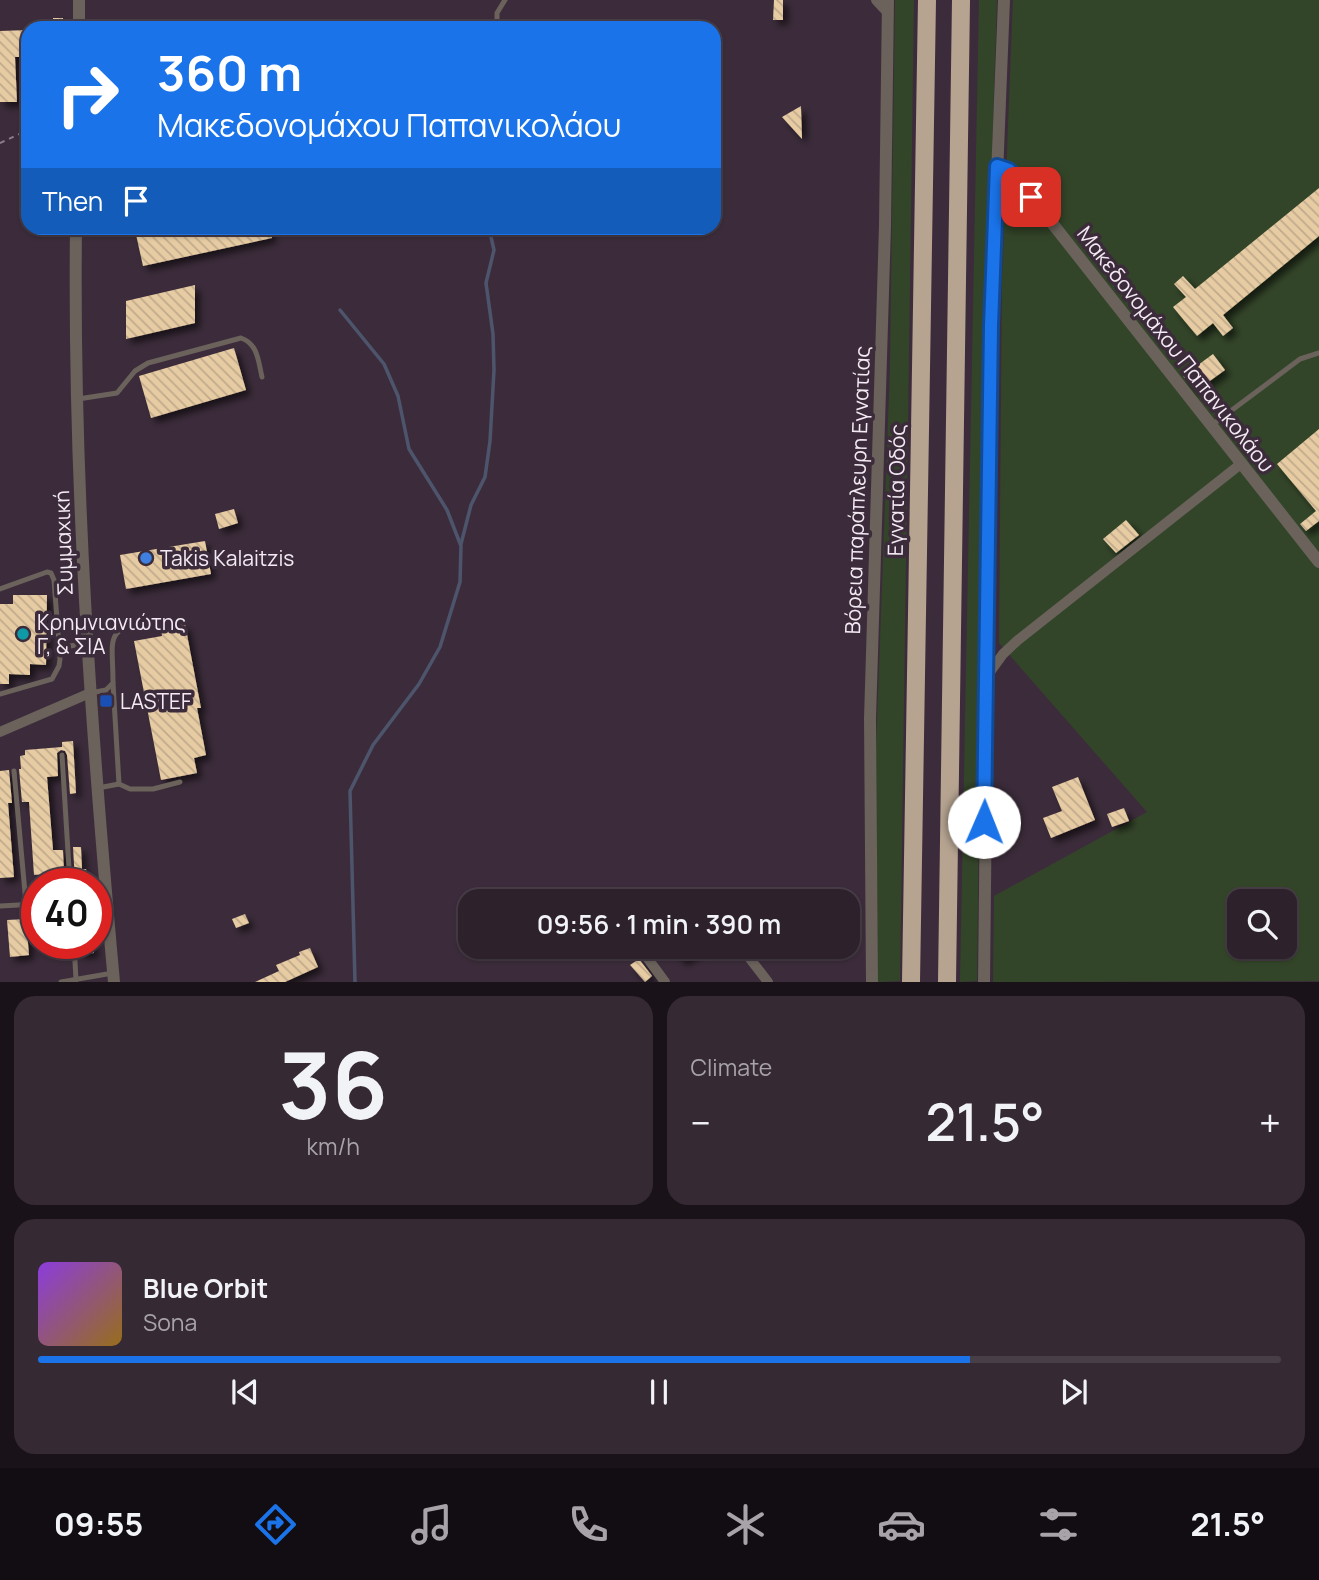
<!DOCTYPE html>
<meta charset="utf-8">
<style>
:root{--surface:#2d212c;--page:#352934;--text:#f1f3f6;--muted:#a7a3a9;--line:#483e48;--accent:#1a73e8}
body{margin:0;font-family:Manrope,sans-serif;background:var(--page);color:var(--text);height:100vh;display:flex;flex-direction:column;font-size:26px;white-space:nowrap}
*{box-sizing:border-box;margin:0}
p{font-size:23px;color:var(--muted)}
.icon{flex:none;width:38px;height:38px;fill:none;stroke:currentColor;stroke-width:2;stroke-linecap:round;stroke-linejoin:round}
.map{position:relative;height:982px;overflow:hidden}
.panel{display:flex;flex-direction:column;gap:14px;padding:14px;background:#191218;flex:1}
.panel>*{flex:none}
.hud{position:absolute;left:21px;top:21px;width:700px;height:214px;border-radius:21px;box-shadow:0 2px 5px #0004,0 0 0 2px var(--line);background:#1a73e8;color:#fff;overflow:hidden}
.tools{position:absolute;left:1227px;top:889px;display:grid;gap:14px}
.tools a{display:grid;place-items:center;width:70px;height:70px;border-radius:14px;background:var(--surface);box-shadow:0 2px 5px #0004,0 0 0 2px var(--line);font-size:35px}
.speed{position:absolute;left:21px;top:868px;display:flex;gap:14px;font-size:35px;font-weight:700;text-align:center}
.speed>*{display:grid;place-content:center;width:91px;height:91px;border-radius:50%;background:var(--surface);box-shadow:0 2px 5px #0004,0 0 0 2px var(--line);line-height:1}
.speed .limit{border:10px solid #d22;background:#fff;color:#111}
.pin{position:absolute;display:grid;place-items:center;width:60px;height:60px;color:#fff;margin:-30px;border-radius:14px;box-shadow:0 4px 10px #0006}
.me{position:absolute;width:77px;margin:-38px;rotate:1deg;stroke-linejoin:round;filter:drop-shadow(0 0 5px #0008)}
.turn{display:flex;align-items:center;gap:24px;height:147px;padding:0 21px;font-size:32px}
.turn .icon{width:91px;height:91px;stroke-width:2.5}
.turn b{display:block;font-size:49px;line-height:60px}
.then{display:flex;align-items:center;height:66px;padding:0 21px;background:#0003;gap:14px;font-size:26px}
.big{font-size:52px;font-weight:600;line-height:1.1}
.panel .tile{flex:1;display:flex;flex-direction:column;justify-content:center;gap:10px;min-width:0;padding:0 24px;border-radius:21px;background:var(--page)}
.panel .dial{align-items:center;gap:0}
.dial b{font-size:91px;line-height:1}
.song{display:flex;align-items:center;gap:21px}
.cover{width:84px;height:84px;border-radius:10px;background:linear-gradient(135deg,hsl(270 70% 55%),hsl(40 70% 35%))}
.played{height:7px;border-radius:4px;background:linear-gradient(90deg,var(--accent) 75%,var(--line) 75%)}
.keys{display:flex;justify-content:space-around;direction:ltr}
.heat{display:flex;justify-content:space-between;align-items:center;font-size:38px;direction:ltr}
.panel .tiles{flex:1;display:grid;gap:14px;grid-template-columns:1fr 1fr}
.tile:last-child{grid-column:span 2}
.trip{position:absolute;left:458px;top:889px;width:402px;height:70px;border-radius:21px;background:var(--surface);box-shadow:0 2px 5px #0004,0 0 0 2px var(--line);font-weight:600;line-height:70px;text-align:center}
.tabs{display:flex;height:112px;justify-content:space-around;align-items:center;background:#120d12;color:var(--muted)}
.tabs .icon{width:49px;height:49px}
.tabs .active{color:var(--accent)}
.tabs b{font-size:32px;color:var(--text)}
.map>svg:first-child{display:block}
</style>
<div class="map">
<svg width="1319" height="982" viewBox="0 0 1319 982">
<defs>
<pattern id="building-back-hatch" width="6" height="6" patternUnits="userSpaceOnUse" patternTransform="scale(1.75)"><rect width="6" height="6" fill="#e7cca3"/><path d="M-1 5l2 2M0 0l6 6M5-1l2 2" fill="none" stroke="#c0aa8c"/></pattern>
<filter id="shadow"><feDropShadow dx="5" dy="5" stdDeviation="3.5" flood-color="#0009"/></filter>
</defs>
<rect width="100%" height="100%" fill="#3c2c3b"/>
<g fill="#334529" fill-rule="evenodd">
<path d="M 895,0 L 914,0 L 900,981 L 878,982 L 876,751 L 890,367 Z"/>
<path d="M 979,0 L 997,0 L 983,431 L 977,981 L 960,982 Z"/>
<path d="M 1013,0 L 1319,0 L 1319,981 L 993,982 L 994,896 L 1147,812 L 999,643 L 1002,279 ZM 1239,901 L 1284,901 L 1284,947 L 1239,947 Z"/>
</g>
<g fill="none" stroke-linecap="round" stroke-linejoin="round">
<g stroke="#4d556d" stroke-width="3.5">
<path d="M 340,310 L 384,364 L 398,396 L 409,449 L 447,510 L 461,546 L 460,582 L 440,647 L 419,684 L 373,745 L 350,791 L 355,982"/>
<path d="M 461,544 L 471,505 L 485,477 L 490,441 L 494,370 L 493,334 L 486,283 L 494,250 L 489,228"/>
</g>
</g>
<g fill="url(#building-back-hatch)" filter="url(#shadow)">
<path d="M 774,0 L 783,0 L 783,20 L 773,20 Z"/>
<rect x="53" y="18" width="10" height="10"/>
<path d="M 28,30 L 28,57 L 15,57 L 17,102 L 0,102 L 0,31 Z"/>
<path d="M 801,106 L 802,139 L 782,117 Z"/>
<path d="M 1319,188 L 1319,236 L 1223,315 L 1233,328 L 1223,336 L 1213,323 L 1197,336 L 1173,307 L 1186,297 L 1174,284 L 1183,276 L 1195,289 Z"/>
<path d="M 148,228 L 269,228 L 272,238 L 143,266 L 135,230 Z"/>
<path d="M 195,285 L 195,323 L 126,339 L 126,301 Z"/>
<path d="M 234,348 L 246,390 L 151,418 L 139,376 Z"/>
<path d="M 1213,354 L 1225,370 L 1196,391 L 1183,376 Z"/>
<path d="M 1319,429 L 1319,521 L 1306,531 L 1300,524 L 1316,511 L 1277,464 Z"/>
<path d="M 234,509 L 238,523 L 219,529 L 215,514 Z"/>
<path d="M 1126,520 L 1139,535 L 1116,553 L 1103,539 Z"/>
<path d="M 205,541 L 211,574 L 126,589 L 120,555 Z"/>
<path d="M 13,595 L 47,595 L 46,665 L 30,664 L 30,675 L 9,674 L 9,684 L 0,684 L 0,604 L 13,604 Z"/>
<path d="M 185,624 L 201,708 L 197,708 L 206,755 L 194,758 L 197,773 L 161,780 L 134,641 L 162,636 L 161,629 Z"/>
<path d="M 73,741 L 76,793 L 70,794 L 67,755 L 65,751 L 61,750 L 57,753 L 58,776 L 47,777 L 53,850 L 63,850 L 64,872 L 34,875 L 29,802 L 22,802 L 19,769 L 21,769 L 20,756 L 25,755 L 25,750 L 62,747 L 62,742 Z"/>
<path d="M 9,770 L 12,803 L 8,803 L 14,877 L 0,878 L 0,771 Z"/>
<path d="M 1078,777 L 1095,820 L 1051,838 L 1043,818 L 1062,811 L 1052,787 Z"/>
<path d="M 1124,808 L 1129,821 L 1112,827 L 1107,814 Z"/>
<path d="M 73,847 L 81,847 L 82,869 L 86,869 L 87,880 L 75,881 Z"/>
<path d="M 245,914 L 249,923 L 236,928 L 232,919 Z"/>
<path d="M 26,919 L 29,955 L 10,957 L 7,920 Z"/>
<path d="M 93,943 L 94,953 L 80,954 L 79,944 Z"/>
<path d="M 671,947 L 701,947 L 683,961 Z"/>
<path d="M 310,948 L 318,967 L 285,982 L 255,982 L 279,971 L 276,965 L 300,955 L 299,952 Z"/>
<path d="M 639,959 L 652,976 L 645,982 L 630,965 Z"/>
</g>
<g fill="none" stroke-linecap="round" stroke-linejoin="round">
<path stroke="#8c7e8b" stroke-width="2" stroke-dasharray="5 5" stroke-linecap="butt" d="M 0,143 L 28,130"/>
<g stroke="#6a625b" stroke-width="5">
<path d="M 497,28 L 497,13 L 505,0"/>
<path d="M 78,399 L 117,393 L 135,371 L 148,363 L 241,338 C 258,344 258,360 262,377"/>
<path d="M 1212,425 L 1300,359 L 1319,353"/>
<path d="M 0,589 L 47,572 L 51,573 L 54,580 L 60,659 L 59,666 L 52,679 L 0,694"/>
<path d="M 59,648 L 87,643"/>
<path d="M 113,683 L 119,784"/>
<path d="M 90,693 L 106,690 L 113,683 C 113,637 103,631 151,618"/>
<path d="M 62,755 L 70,884"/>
<path d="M 14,771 L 26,904"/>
<path d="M 98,788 L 119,784 L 130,789 L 153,789 L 180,782"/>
<path d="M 0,906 L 37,904"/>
<path d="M 74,943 L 76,980"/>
<path d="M 61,982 L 113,973"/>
</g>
<g stroke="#6a625b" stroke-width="10">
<path d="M 876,0 L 888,13"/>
<path d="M 987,676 L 1003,654 L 1018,640 L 1242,463"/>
<path d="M 0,732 L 90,693"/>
<path d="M 693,901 L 700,895 L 705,901"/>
<path d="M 642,947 L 640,948 L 665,982"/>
<path d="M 741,947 L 768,982"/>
</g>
<g stroke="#6a625b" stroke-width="12">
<path d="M 79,28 L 79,0"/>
<path d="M 997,166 L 1009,170 L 1015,176 L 1319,562"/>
<path d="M 76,228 C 73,479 91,731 114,982"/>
<path d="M 872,982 L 870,719 L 885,226 L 888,0"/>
<path d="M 984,982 L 991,326 L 1004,0"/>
</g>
<g stroke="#b6a491" stroke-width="18">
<path d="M 911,982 L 927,0"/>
<path d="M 947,982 L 961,0"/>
</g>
</g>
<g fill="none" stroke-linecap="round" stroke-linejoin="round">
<g stroke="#114b97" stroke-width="18">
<path id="route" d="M 984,822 L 991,326 L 997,166 L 1009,170 L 1031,197"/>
</g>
<use href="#route" stroke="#1a73e8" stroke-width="12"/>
</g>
<circle fill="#3f7fe0" stroke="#3c2c3b" stroke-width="2.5" cx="146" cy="558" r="7"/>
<circle fill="#0f9aa8" stroke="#3c2c3b" stroke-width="2.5" cx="23" cy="634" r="7"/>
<rect fill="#1a4fb4" stroke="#3c2c3b" stroke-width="2.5" x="99" y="694" width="14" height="14" rx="3.5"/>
<g text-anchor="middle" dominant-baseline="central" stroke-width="7" stroke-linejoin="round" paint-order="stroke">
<g font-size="21" fill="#f4eaf3" stroke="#3c2c3b">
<text transform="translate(1176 349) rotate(52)">Μακεδονομάχου Παπανικολάου</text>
<text transform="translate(857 490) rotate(-88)">Βόρεια παράπλευρη Εγνατίας</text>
<text transform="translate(896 490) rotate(-89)">Εγνατία Οδός</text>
<text transform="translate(63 543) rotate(-92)">Συμμαχική</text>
</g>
<g font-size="21" fill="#f4eaf3" stroke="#3c2c3b" text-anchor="start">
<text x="160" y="558">Takis Kalaitzis</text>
<text x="37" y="622">Κρημνιανιώτης<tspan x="37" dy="24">Γ, &amp; ΣΙΑ</tspan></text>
<text x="120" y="701">LASTEF</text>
</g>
</g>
</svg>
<div class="tools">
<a><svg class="icon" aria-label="search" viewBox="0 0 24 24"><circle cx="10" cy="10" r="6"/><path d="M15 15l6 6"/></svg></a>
</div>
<div class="speed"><div class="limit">40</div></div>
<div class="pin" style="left:1031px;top:197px;background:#d93025"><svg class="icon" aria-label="arrive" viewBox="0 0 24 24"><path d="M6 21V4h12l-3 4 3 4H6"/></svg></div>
<svg class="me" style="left:984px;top:822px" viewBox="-20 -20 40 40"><circle r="19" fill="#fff"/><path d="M0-13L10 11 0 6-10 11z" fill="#1a73e8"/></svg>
<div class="trip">09:56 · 1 min · 390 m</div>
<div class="hud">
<div class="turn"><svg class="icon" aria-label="right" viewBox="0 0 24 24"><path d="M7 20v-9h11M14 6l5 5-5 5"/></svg><div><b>360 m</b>Μακεδονομάχου Παπανικολάου</div></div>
<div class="then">Then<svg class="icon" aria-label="arrive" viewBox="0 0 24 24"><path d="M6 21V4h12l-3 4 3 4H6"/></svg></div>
</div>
</div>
<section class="panel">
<div class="tiles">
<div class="tile dial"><b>36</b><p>km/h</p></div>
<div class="tile"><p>Climate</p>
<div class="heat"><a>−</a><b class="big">21.5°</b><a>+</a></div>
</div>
<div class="tile">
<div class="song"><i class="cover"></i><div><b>Blue Orbit</b><p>Sona</p></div></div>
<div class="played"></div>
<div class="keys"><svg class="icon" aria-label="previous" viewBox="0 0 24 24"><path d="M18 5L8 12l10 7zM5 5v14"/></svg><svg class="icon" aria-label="pause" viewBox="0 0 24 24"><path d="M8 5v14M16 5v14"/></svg><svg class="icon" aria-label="next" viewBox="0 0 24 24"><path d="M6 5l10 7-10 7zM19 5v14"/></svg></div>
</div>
</div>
</section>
<nav class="tabs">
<b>09:55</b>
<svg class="icon active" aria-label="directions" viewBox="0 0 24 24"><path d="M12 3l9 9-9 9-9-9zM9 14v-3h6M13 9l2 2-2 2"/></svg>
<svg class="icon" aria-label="music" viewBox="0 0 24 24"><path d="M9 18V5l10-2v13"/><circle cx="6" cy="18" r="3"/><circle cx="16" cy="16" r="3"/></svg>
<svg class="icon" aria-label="phone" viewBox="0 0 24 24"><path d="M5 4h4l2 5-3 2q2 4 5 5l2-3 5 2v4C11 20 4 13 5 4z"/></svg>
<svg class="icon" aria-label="climate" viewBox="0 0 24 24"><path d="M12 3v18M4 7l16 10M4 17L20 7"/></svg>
<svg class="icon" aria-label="car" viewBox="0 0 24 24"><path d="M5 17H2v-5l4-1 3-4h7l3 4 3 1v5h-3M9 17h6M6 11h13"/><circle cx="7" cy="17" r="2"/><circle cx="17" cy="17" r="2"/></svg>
<svg class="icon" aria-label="filters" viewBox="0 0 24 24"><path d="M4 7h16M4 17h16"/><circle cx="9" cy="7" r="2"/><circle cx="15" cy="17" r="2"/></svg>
<b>21.5°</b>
</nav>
